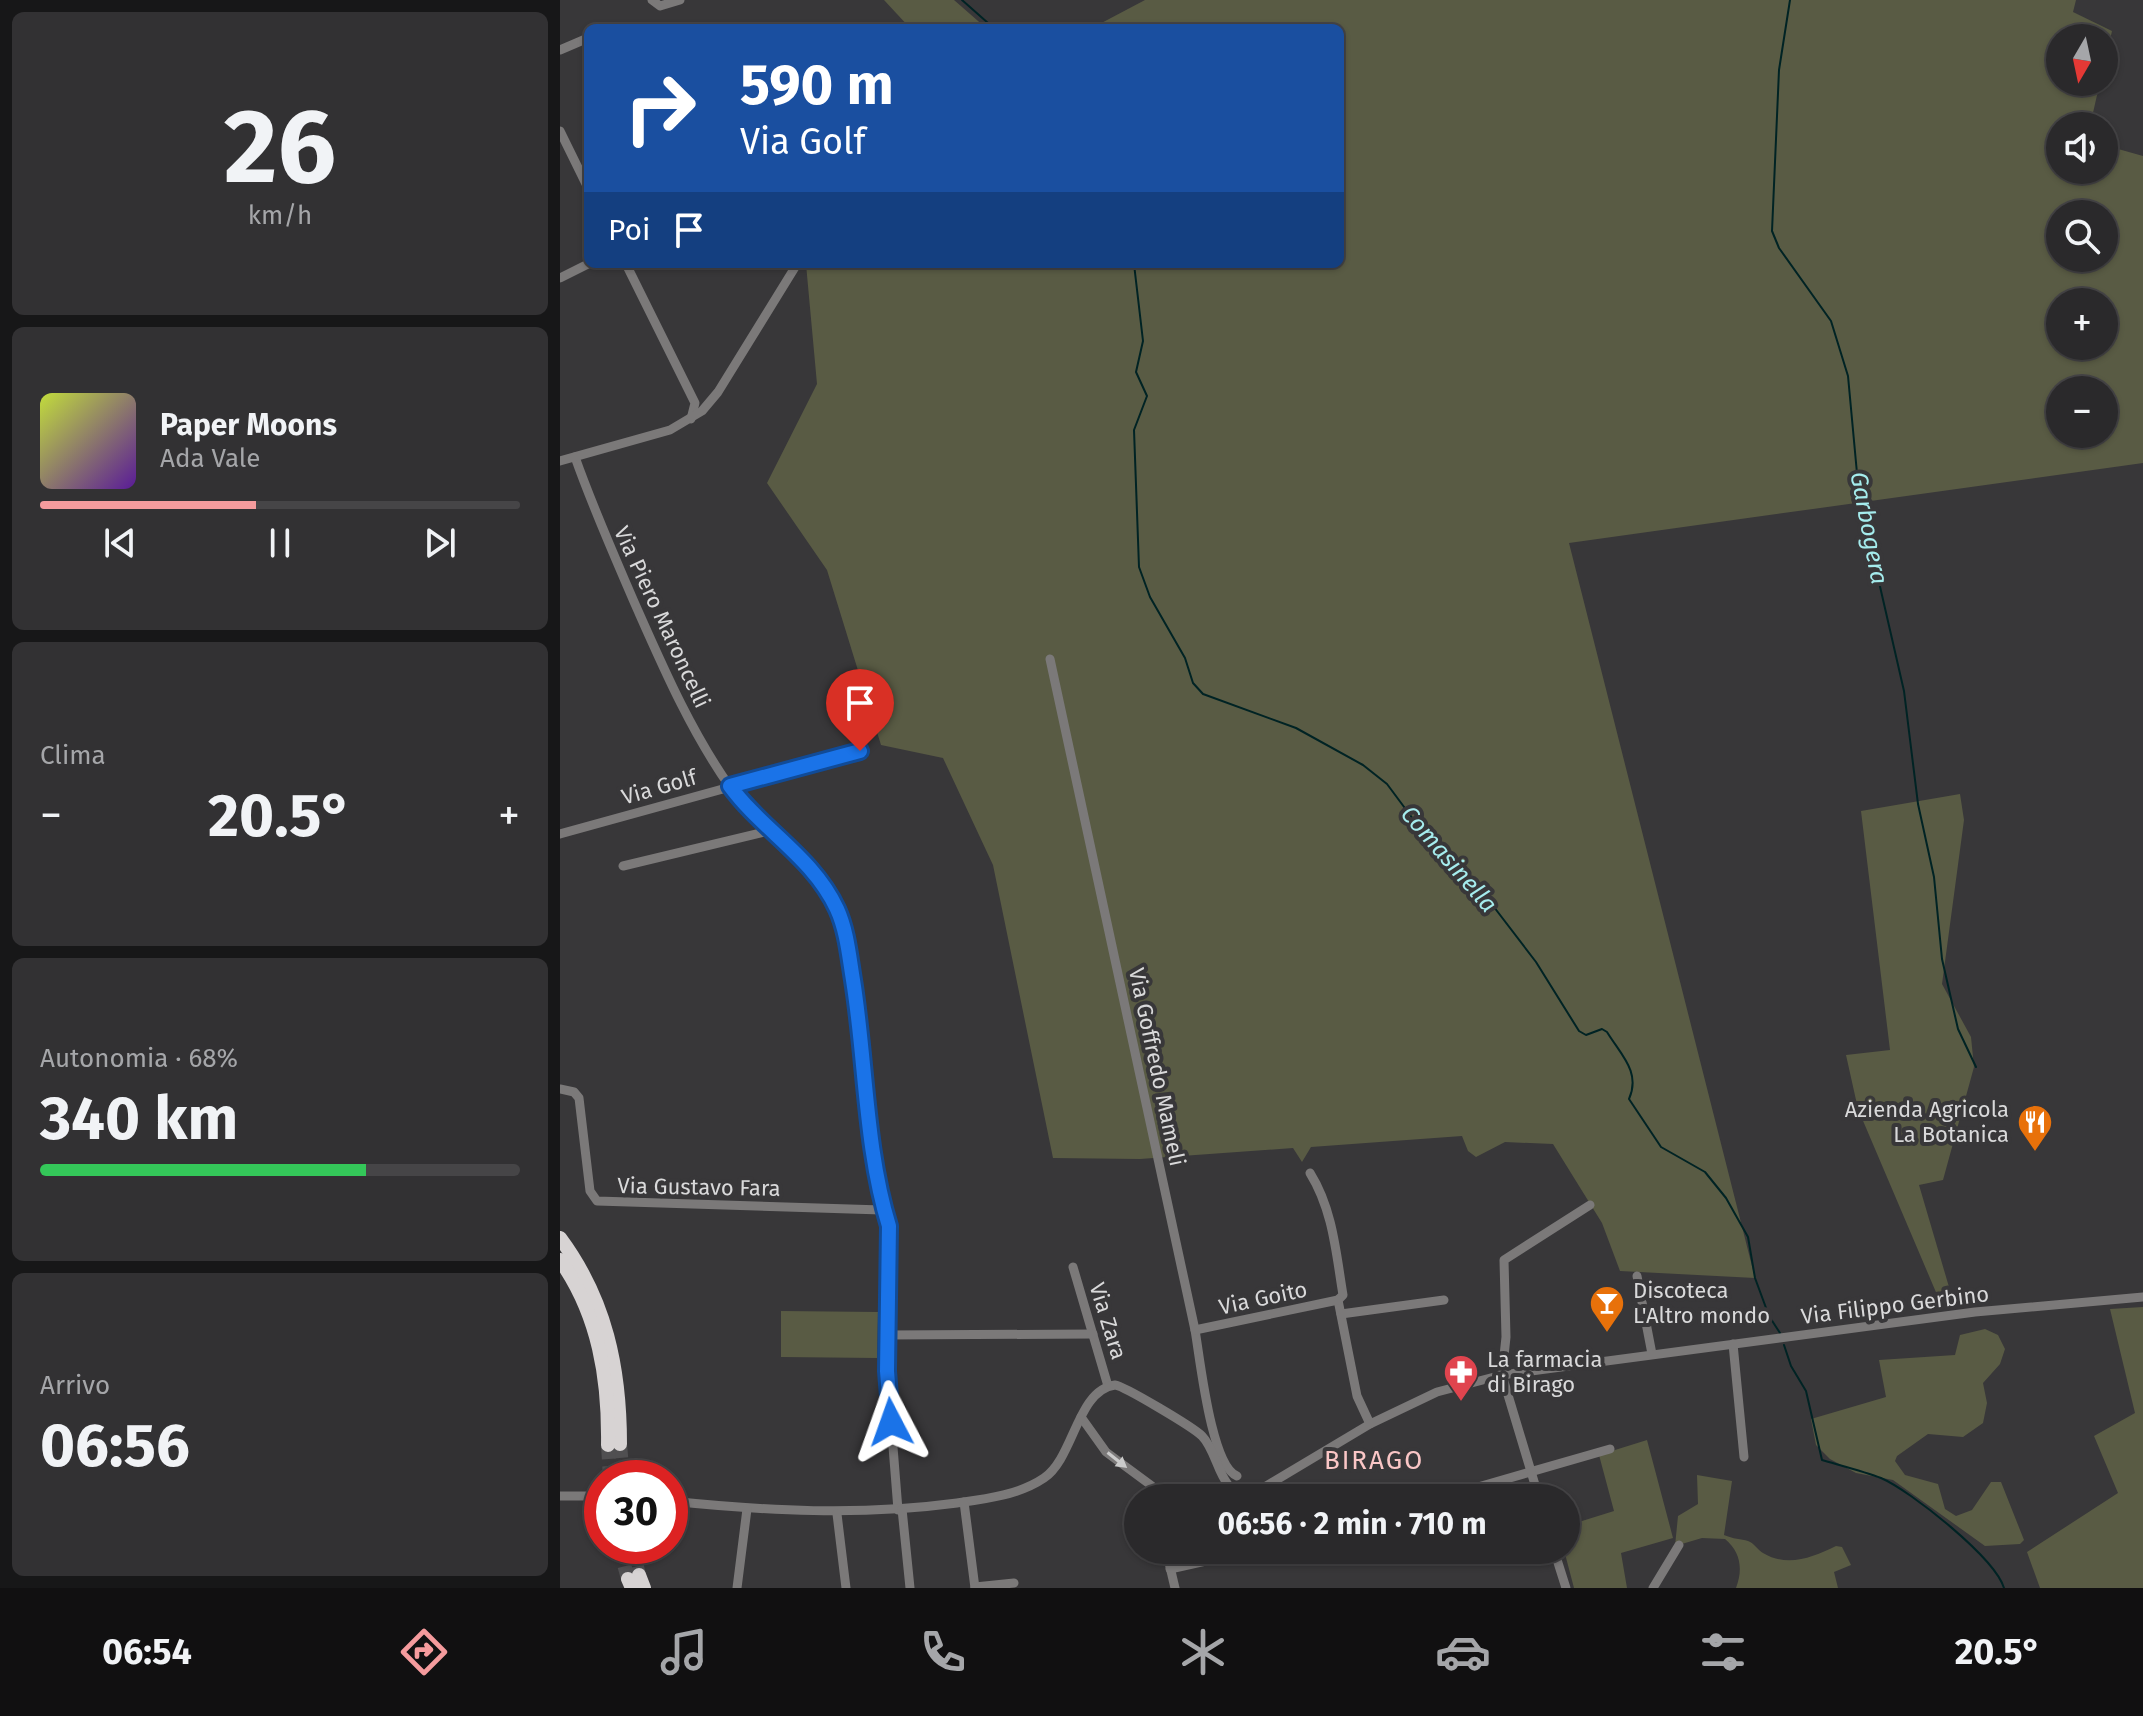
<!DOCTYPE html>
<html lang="it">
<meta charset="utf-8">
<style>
:root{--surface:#2a292b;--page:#323133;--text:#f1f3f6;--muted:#a5a6a9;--line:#464547;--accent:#f59b9d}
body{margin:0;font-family:"Fira Sans",sans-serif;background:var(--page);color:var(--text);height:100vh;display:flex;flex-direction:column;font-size:30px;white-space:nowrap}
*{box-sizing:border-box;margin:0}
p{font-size:26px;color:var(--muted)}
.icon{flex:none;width:44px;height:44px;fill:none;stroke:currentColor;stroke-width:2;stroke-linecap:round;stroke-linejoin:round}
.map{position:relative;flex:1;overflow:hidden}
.drawer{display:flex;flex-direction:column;gap:12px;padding:12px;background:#171718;width:560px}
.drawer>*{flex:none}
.hud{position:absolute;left:24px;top:24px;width:760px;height:244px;border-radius:12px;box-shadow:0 2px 6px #0004,0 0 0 2px var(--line);background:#1a4fa0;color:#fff;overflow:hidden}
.needle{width:52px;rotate:189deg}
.fabs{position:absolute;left:1486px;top:24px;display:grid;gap:16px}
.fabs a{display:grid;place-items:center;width:72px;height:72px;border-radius:50%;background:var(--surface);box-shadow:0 2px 6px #0004,0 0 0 2px var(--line);font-size:40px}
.speed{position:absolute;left:24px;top:1460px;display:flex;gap:16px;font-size:40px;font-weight:700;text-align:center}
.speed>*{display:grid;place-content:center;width:104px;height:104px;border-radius:50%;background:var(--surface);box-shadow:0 2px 6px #0004,0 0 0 2px var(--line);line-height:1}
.speed .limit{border:12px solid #d22;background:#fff;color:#111}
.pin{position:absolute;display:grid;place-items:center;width:68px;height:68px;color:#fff;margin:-82px -34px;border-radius:50% 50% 50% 0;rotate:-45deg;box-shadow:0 0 8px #0007}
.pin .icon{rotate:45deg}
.me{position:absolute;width:88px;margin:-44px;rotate:356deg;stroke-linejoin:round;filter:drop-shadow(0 0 6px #0008)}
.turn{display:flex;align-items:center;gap:28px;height:168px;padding:0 24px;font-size:36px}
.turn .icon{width:104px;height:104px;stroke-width:2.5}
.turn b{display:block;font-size:56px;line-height:68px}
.then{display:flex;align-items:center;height:76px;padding:0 24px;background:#0003;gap:16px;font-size:30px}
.big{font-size:60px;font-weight:700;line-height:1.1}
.drawer .tile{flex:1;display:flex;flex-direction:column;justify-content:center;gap:12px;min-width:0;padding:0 28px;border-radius:12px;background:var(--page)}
.drawer .dial{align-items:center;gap:0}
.dial b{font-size:104px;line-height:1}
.song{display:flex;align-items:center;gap:24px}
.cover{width:96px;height:96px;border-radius:12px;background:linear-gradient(135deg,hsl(70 70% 55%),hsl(270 70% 35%))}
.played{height:8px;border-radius:4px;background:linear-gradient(90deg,var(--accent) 45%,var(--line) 45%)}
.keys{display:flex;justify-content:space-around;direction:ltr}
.heat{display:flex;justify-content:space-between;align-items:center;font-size:44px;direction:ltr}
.charge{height:12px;border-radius:6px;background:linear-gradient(90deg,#34c759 68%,var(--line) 0)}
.trip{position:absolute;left:564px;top:1484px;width:456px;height:80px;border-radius:40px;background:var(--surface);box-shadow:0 2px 6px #0004,0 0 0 2px var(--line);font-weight:700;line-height:80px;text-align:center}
.dock{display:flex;height:128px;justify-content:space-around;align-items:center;background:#111011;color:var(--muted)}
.dock .icon{width:56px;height:56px}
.dock .selected{color:var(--accent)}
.dock b{font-size:36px;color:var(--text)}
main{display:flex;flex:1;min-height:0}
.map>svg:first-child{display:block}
</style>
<main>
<section class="drawer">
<div class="tile dial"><b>26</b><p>km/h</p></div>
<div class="tile">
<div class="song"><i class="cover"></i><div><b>Paper Moons</b><p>Ada Vale</p></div></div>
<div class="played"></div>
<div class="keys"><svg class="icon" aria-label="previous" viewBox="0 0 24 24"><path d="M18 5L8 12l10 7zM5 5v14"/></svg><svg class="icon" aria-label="pause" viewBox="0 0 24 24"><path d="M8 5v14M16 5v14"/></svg><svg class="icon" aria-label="next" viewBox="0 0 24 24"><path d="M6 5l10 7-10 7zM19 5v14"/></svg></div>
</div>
<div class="tile"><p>Clima</p>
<div class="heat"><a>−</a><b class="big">20.5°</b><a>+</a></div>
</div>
<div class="tile"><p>Autonomia · 68%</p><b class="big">340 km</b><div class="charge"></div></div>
<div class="tile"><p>Arrivo</p><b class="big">06:56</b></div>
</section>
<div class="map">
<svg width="1583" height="1588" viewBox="0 0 1583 1588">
<rect width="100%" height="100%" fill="#383739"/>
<g fill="#595b44" fill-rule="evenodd">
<path d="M 324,0 L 394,0 L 426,28 L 350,28 Z"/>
<path d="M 585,0 L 1516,0 L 1513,12 L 1552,31 L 1544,66 L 1544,38 L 1500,38 L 1500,82 L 1540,82 L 1530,126 L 1500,126 L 1500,170 L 1544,170 L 1544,145 L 1583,156 L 1583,463 L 1009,543 L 1195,1278 L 1060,1271 L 1042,1223 L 993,1144 L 945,1142 L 916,1157 L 908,1151 L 902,1136 L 751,1147 L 742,1162 L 733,1148 L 580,1159 L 493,1158 L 433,865 L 383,758 L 321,745 L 267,570 L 207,483 L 257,384 L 246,264 L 780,264 L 780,28 L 532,28 ZM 1500,214 L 1544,214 L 1544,258 L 1500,258 ZM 1500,302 L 1544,302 L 1544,346 L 1500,346 ZM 1500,390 L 1544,390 L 1544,434 L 1500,434 Z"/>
<path d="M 1400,794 L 1404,820 L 1382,984 L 1411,1037 L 1414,1067 L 1383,1180 L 1359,1185 L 1394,1304 L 1381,1304 L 1298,1109 L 1286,1055 L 1330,1050 L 1301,811 Z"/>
<path d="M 1583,1307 L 1583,1588 L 1480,1588 L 1467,1552 L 1558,1493 L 1534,1436 L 1575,1413 L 1550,1309 Z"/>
<path d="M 221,1311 L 318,1312 L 317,1358 L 221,1357 Z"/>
<path d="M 1425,1329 L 1438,1335 L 1445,1349 L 1440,1364 L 1423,1383 L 1427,1403 L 1423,1423 L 1403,1437 L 1368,1434 L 1337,1456 L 1335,1461 L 1345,1475 L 1378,1484 L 1385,1509 L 1396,1516 L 1412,1510 L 1431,1482 L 1441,1482 L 1464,1540 L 1460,1544 L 1425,1546 L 1333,1480 L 1296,1473 L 1270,1459 L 1256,1445 L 1251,1419 L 1326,1397 L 1319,1360 L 1395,1355 L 1400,1335 Z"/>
<path d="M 1087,1440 L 1113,1538 L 1061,1553 L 1067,1588 L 1014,1588 L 1004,1550 L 1006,1526 L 1054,1511 L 1039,1455 Z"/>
<path d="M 1137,1475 L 1172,1481 L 1164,1535 C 1173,1539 1181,1539 1188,1541 C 1194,1543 1198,1550 1203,1553 C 1228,1568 1253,1557 1276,1546 L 1282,1547 L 1291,1565 L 1274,1572 L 1278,1588 L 1176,1588 C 1183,1570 1181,1552 1165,1539 L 1142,1538 L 1115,1546 L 1118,1516 L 1138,1504 Z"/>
</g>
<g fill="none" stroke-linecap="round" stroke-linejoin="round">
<g stroke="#002324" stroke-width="2">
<path d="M 402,0 L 428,23 L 454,28"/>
<path d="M 1230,0 L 1219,70 L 1212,231 L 1219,248 L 1271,321 L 1288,376 L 1299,495 L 1344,691 L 1358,804 L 1374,877 L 1382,959 L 1398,1029 L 1416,1067"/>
<path d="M 574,264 L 583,341 L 576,372 L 587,396 L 574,430 L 579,567 L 590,597 L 625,658 L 633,683 L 643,694 L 736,728 L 803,765 L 827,784 L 882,858 L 924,894 L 976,962 L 1019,1031 L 1026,1035 L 1042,1029 L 1047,1032 C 1061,1055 1081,1072 1069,1099 L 1101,1147 L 1145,1172 L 1166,1198 L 1188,1237 L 1195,1278 L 1209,1316 L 1220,1333"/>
<path d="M 1224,1345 L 1231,1366 L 1246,1391 L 1262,1460 C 1279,1465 1306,1472 1321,1478 C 1351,1491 1435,1558 1444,1588"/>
</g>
<g stroke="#504f51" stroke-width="14" stroke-dasharray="14 7" stroke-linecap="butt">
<path d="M 60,1444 L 63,1478"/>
<path d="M 48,1445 L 50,1478"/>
<path d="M 59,1546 L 68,1579"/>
<path d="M 72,1546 L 79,1575"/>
</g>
<g stroke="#7b7979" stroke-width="9">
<path d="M 92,0 L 100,6 L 120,0"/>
<path d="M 0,50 L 28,38"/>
<path d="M 0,131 L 28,188"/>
<path d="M 66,264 L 135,403 L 131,419"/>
<path d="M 0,278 L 28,264"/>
<path d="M 15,457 C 33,508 54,555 75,604 C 103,667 130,730 170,787 C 202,831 254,857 277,909 C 288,933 290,961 294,986 C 306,1066 305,1150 329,1226 L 327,1371 L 338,1510"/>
<path d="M 0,461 L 110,430 L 142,411 L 158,392 L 237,264"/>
<path d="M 490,659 L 635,1330 C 640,1358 651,1466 677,1476"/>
<path d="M 0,834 L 300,751"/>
<path d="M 63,866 L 213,830"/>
<path d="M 0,1089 L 14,1092 L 19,1098 L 30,1191 L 37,1201 L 322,1210"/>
<path d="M 750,1173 C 773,1210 776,1253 783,1295 L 778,1300"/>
<path d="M 513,1267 L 548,1386"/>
<path d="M 1077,1276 L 1092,1354"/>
<path d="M 778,1300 L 797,1396 L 810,1424"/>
<path d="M 781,1314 L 884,1300"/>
<path d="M 635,1330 L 778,1300"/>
<path d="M 328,1335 L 533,1334"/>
<path d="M 1173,1344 L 1184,1457"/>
<path d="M 521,1417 L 546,1452 L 592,1486 L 594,1498"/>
<path d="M 0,1496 L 42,1496"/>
<path d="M 880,1498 L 1050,1449"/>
<path d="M 979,1498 L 942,1375 L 946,1337 L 944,1260 L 1030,1205"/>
<path d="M 110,1501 C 207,1511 300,1516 397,1503 C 426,1499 459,1495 484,1478 C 514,1458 517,1390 555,1385 C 564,1386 633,1427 642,1436 C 660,1454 658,1496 691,1495 L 810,1424 L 877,1392 L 942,1375 L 1415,1312 L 1583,1297"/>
<path d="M 404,1502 L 415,1588"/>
<path d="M 342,1509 L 350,1588"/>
<path d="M 277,1514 L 286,1588"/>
<path d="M 606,1550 L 615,1588"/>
<path d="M 994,1550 L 1006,1588"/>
<path d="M 610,1569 L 695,1550"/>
<path d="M 415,1587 L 454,1583"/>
<path d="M 177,1588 L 187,1509"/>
<path d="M 1093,1588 L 1119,1545"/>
</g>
<g stroke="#d7d3d3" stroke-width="14">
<path d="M 0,1238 C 46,1300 60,1368 60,1444"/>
<path d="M 0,1260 C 39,1315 49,1379 48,1445"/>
<path d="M 79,1575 L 84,1588"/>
<path d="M 68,1579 L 72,1588"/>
</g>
</g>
<defs><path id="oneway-solid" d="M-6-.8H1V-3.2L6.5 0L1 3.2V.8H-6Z" transform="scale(2)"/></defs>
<use fill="#cbcbcb" href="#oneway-solid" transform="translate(557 1460) rotate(38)"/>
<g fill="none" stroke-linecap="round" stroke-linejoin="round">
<g stroke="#114b97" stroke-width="20">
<path id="route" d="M 300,751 L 170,786 C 202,830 253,857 277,909 C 287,931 289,956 293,980 C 306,1061 305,1148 329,1226 L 327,1371 L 331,1422"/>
</g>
<use href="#route" stroke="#1a73e8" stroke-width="14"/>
</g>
<defs>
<g id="restaurant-pin" transform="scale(1.8)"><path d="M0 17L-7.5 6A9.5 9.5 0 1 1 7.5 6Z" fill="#e8710a" stroke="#383739"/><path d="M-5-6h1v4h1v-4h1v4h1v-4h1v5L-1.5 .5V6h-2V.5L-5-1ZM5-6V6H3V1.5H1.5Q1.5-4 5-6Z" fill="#fff"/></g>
<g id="bar-pin" transform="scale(1.8)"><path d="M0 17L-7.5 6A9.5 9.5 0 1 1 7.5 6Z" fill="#e8710a" stroke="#383739"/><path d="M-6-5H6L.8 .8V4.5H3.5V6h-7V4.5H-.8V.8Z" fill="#fff"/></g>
<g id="pharmacy-pin" transform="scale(1.8)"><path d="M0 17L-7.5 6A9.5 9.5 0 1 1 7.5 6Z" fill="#e0444e" stroke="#383739"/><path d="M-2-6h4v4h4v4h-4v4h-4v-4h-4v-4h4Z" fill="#fff"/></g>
</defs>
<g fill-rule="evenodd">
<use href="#restaurant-pin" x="1475" y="1122"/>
<use href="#bar-pin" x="1047" y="1303"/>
<use href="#pharmacy-pin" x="901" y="1372"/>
</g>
<g text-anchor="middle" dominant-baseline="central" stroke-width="8" stroke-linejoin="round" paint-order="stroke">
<g font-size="22" fill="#d9d9da" stroke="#383739">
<text transform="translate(102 617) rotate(65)">Via Piero Maroncelli</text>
<text transform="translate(99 787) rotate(-16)">Via Golf</text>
<text transform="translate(597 1067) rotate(78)">Via Goffredo Mameli</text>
<text transform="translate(139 1187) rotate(1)">Via Gustavo Fara</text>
<text transform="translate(703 1298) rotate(-12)">Via Goito</text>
<text transform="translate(1335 1305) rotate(-7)">Via Filippo Gerbino</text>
<text transform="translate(548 1321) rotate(73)">Via Zara</text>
</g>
<g font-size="22" fill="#d9d9da" stroke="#383739" text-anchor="start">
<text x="1449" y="1109" text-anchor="end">Azienda Agricola<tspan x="1449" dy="25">La Botanica</tspan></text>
<text x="1073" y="1290">Discoteca<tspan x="1073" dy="25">L'Altro mondo</tspan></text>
<text x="927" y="1359">La farmacia<tspan x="927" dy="25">di Birago</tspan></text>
</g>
<g font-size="24" font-style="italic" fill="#a5eced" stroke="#383739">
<text transform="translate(1309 528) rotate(79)">Garbogera</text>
<text transform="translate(889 859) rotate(49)">Comasinella</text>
</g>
<g font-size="26" letter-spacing="2" fill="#fac6c6" stroke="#383739">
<text x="814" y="1460">BIRAGO</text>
</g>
</g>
</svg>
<div class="fabs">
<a><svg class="needle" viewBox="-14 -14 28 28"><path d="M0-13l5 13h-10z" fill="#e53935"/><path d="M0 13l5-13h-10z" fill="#a5a6a9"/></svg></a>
<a><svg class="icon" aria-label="sound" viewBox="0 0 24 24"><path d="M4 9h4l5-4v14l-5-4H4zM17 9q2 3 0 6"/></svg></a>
<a><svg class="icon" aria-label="search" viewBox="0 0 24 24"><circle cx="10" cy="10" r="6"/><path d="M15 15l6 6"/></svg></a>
<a>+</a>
<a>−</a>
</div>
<div class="speed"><div class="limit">30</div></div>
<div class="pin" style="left:300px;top:751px;background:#d93025"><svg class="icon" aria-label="arrive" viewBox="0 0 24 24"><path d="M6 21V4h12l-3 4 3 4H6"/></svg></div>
<svg class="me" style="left:331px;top:1422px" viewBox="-20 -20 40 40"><path d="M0-17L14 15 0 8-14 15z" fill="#1a73e8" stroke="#fff" stroke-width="4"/></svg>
<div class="trip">06:56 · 2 min · 710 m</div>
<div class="hud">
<div class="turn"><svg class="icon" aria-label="right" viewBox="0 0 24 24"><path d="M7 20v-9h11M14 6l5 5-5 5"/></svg><div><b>590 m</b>Via Golf</div></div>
<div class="then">Poi<svg class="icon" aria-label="arrive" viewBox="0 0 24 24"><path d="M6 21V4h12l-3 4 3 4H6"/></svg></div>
</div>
</div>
</main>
<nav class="dock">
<b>06:54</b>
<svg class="icon selected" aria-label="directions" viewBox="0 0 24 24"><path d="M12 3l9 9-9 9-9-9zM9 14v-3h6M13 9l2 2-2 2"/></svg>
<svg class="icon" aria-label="music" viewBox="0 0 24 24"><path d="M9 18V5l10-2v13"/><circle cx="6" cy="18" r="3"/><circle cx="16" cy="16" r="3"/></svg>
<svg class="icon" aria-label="phone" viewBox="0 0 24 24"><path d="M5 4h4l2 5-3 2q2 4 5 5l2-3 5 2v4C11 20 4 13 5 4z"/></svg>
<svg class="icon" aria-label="climate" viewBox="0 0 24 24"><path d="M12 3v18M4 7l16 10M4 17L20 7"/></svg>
<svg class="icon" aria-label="car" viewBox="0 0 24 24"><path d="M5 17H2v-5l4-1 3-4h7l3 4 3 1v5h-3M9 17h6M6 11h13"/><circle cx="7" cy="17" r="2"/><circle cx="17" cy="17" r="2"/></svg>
<svg class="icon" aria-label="filters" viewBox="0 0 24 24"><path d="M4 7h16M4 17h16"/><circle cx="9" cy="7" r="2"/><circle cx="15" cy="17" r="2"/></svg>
<b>20.5°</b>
</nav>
